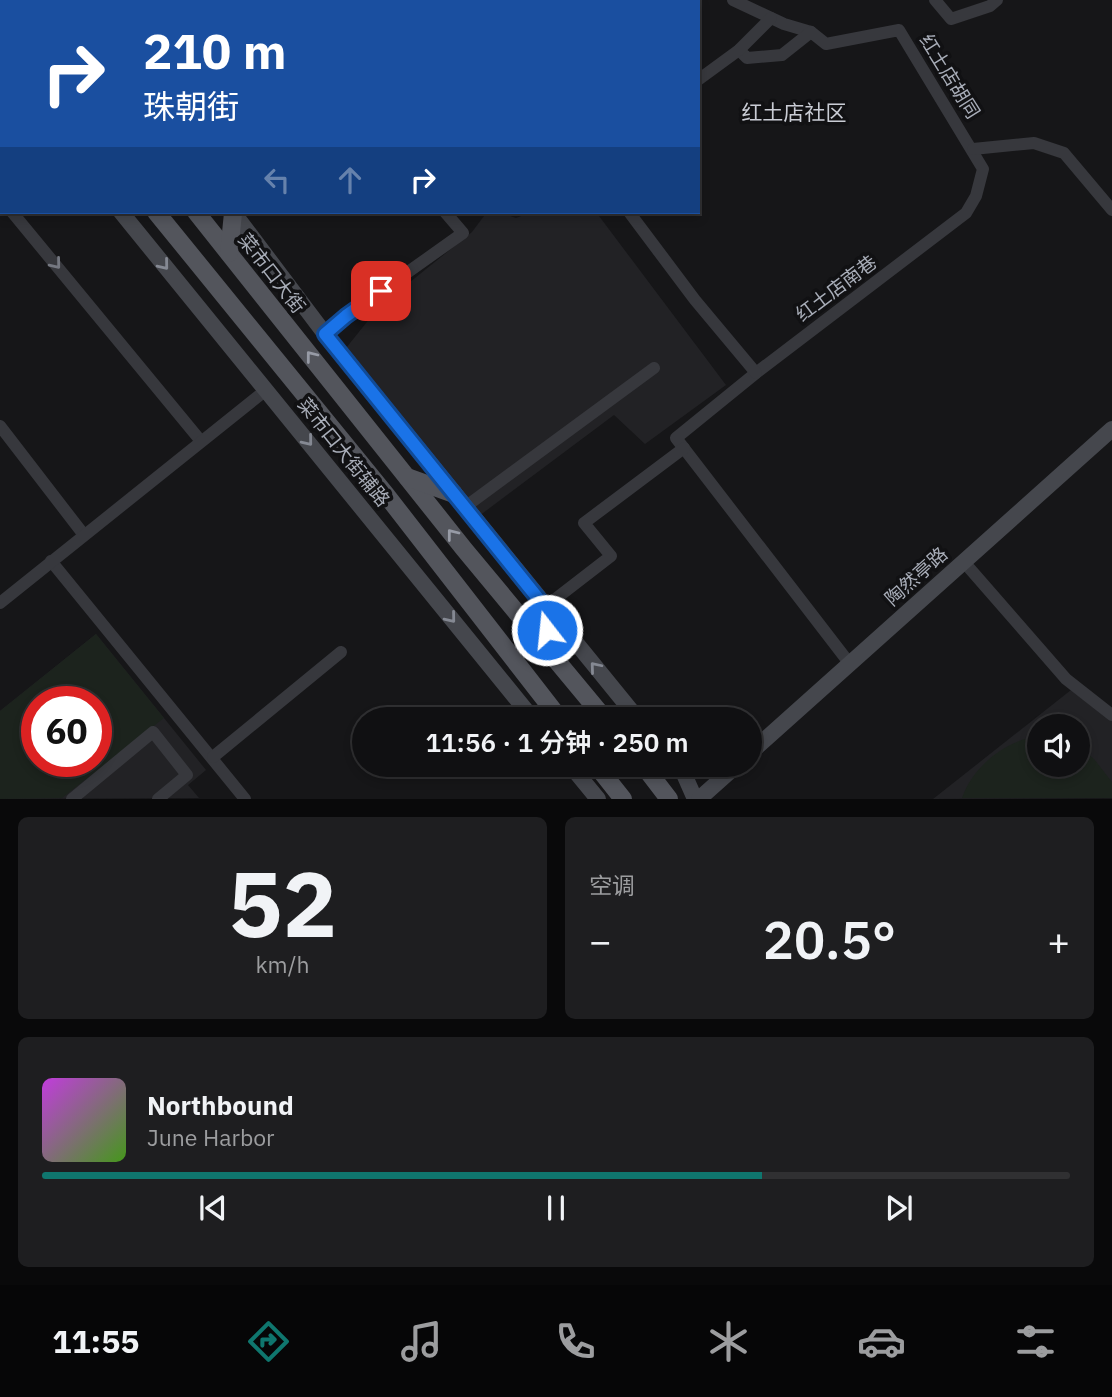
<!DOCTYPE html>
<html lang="zh">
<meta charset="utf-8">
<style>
:root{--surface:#101012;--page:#1e1e20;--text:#f1f3f6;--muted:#9c9d9f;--line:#303032;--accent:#0f766e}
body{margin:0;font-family:"IBM Plex Sans","Noto Sans SC",sans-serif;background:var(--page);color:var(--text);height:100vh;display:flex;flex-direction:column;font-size:26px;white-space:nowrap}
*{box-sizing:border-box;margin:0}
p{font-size:23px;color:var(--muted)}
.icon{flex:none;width:38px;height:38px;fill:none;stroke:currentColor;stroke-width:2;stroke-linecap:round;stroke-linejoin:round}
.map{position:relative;height:799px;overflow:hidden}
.side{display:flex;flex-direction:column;gap:18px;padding:18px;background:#09090a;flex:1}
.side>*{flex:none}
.banner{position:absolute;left:0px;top:0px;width:700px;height:214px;box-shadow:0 4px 10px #0003,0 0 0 2px var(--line);background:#1a4fa0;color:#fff;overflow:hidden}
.tools{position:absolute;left:1027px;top:714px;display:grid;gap:14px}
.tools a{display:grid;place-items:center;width:63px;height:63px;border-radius:50%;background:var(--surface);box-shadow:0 4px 10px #0003,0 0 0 2px var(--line);font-size:35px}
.speed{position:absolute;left:21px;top:686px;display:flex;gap:14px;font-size:35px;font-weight:700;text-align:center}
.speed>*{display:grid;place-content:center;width:91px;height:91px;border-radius:50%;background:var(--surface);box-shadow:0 4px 10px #0003,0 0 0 2px var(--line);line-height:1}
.speed .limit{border:10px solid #d22;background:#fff;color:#111}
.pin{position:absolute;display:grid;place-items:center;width:60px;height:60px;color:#fff;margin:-30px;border-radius:14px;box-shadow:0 4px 10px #0006}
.me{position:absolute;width:77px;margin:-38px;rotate:344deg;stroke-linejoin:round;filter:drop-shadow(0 0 5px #0008)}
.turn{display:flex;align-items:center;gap:24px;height:147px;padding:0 28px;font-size:32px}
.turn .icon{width:91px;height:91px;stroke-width:2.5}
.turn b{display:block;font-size:49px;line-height:60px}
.lanes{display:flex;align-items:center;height:66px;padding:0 28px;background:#0003;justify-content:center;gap:35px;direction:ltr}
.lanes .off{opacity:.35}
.big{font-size:52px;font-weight:600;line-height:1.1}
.side .tile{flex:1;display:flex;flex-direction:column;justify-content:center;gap:10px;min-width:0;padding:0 24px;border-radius:10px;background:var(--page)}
.side .dial{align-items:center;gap:0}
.dial b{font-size:91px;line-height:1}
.song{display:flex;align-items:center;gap:21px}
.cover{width:84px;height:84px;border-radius:10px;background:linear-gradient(135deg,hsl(290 70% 55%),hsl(100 70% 35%))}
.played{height:7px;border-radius:4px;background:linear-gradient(90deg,var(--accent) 70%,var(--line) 70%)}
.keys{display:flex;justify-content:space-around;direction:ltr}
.heat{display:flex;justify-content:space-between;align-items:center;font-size:38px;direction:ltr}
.side .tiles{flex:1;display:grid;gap:18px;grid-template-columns:1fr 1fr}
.tile:last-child{grid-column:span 2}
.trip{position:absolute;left:352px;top:707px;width:410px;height:70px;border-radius:35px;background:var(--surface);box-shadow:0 4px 10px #0003,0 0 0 2px var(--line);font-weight:600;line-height:70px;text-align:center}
.dock{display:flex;height:112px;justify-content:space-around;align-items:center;background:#060607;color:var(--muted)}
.dock .icon{width:49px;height:49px}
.dock .current{color:var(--accent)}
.dock b{font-size:32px;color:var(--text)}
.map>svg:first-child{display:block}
</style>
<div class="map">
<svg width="1112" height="799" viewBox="0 0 1112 799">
<rect width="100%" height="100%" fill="#161618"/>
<g fill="#222225" fill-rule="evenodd">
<path d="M 487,212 L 499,212 L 516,218 L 532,212 L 596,212 L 726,385 L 645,444 L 614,415 L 479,516 L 346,348 L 379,307 L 472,232 Z"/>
<path d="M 96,634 L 206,770 L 188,785 L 199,798 L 0,799 L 0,711 ZM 37,702 L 96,702 L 96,761 L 37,761 Z"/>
<path d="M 1071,690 L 1112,721 L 1112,798 L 933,799 ZM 1040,726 L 1078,726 L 1078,765 L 1040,765 Z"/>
</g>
<g fill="#1c231d" fill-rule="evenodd">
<path d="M 96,634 L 164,718 L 62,798 L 0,799 L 0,711 ZM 37,702 L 96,702 L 96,761 L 37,761 Z"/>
<path d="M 1039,736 L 1040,765 L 1078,765 L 1078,745 L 1094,759 L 1112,782 L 1112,798 L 962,798 C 973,766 1006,740 1039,736 Z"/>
</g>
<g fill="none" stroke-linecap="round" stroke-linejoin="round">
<g stroke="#37383d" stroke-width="12">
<path d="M 286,0 L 287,2"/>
<path d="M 733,0 L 784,24 L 811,32"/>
<path d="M 935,0 L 951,19 L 990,6 L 997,0"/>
<path d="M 739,50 L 747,58 L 782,55 L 811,32 L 826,44 L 899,30 L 983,169 L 976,196 L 966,213 L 756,373 L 676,438 L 850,664"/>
<path d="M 698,80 L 739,50 L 771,18"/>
<path d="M 973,149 L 1034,143 L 1064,153 L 1112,210"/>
<path d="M 0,197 L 2,199"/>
<path d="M 12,212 L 200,440"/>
<path d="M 629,212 L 695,300 L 756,373"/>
<path d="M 325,334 L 346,316 L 463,233 L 445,212"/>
<path d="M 0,426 L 84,535"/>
<path d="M 465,507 L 654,368"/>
<path d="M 51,561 L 245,799"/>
<path d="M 964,562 L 1066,679 L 1112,715"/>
<path d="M 0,603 L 266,390"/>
<path d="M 545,607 L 611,556 L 584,523 L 684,448"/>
<path d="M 213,757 L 341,652"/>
<path d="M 72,799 L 153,732 L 187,775 L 158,799"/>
</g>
<g stroke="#45474d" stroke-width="16">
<path d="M 65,0 L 66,2"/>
<path d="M 171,2 L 173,0"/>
<path d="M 207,2 L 209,0"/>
<path d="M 0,61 L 2,64"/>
<path d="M 0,134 L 2,132"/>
<path d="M 0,172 L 2,171"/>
<path d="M 121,212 L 533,719"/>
<path d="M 233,212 L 325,334 L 638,719"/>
<path d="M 749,754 L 1112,429"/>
<path d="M 570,765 L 598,799"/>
<path d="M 676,765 L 684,774 L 695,799"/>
<path d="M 699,799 L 737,765"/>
</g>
<g stroke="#53555c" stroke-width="18">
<path d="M 27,0 L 28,2"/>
<path d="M 0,18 L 2,20"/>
<path d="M 156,212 L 387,496 L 560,719"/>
<path d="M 196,212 L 464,549 L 605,719"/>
<path d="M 229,253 L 233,213"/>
<path d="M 407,477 L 454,494"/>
<path d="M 545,607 L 549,653"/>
<path d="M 596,765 L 623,799"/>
<path d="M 643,765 L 669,799"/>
</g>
</g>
<defs><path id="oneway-chevron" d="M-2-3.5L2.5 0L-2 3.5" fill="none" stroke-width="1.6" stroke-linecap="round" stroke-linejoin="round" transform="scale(1.75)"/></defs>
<use stroke="#757881" href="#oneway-chevron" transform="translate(56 264) rotate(51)"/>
<g stroke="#858993">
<use href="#oneway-chevron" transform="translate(164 265) rotate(51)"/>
<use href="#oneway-chevron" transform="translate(308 441) rotate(51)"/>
<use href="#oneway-chevron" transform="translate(451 618) rotate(51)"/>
<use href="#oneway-chevron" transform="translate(595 667) rotate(-130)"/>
</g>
<g stroke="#979ba6">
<use href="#oneway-chevron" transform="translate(311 356) rotate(-128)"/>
<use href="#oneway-chevron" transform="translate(452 534) rotate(-128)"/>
</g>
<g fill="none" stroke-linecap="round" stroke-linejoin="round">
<g stroke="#114b97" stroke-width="18">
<path id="route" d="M 381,291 L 346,316 L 325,334 L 545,607 L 547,630"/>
</g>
<use href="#route" stroke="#1a73e8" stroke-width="12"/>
</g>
<g text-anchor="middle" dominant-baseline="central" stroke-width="7" stroke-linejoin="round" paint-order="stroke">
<g font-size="19" fill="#a8adb8" stroke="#111113">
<text transform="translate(950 76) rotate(58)">红土店胡同</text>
<text transform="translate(272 273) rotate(52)">菜市口大街</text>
<text transform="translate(836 288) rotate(-37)">红土店南巷</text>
<text transform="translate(344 452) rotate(51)">菜市口大街辅路</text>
<text transform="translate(916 576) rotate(-42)">陶然亭路</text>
</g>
<g font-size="21" fill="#c9ccd4" stroke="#111113">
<text x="794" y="112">红土店社区</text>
</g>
</g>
</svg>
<div class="tools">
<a><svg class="icon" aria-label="sound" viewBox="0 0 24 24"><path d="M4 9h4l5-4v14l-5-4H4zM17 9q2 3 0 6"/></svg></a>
</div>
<div class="speed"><div class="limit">60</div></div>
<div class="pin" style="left:381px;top:291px;background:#d93025"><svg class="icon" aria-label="arrive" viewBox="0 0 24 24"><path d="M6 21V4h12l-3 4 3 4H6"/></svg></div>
<svg class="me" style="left:547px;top:630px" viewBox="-20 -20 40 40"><circle r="17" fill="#1a73e8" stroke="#fff" stroke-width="3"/><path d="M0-11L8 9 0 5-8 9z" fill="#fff"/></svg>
<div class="trip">11:56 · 1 分钟 · 250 m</div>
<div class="banner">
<div class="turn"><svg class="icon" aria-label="right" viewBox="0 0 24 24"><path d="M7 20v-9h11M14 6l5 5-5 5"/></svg><div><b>210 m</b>珠朝街</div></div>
<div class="lanes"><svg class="icon off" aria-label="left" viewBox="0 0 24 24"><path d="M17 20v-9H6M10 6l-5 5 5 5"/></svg><svg class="icon off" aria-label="ahead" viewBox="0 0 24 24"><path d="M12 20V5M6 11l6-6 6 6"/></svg><svg class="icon" aria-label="right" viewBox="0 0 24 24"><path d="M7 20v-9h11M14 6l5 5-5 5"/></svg></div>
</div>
</div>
<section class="side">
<div class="tiles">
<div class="tile dial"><b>52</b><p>km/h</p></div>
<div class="tile"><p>空调</p>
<div class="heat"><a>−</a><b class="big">20.5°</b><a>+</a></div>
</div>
<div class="tile">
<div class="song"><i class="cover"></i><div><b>Northbound</b><p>June Harbor</p></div></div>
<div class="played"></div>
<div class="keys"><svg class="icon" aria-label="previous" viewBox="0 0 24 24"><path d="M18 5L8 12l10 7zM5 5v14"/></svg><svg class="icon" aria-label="pause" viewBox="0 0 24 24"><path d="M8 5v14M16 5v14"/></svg><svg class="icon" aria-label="next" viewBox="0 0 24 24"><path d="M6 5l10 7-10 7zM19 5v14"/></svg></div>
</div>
</div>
</section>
<nav class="dock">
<b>11:55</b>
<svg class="icon current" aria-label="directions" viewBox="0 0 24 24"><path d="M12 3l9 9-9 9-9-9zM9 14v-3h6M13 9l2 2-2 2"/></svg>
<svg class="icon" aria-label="music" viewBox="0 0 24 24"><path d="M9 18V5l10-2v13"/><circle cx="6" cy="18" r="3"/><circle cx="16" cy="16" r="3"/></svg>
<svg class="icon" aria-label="phone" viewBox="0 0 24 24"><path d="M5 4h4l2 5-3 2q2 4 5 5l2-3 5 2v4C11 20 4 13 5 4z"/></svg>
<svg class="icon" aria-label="climate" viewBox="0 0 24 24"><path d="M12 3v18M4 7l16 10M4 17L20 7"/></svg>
<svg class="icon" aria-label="car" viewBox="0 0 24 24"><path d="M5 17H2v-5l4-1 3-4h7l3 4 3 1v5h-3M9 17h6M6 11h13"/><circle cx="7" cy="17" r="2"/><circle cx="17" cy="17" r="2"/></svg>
<svg class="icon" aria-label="filters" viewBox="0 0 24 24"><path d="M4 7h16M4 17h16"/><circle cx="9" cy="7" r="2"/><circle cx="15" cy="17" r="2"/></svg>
</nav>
